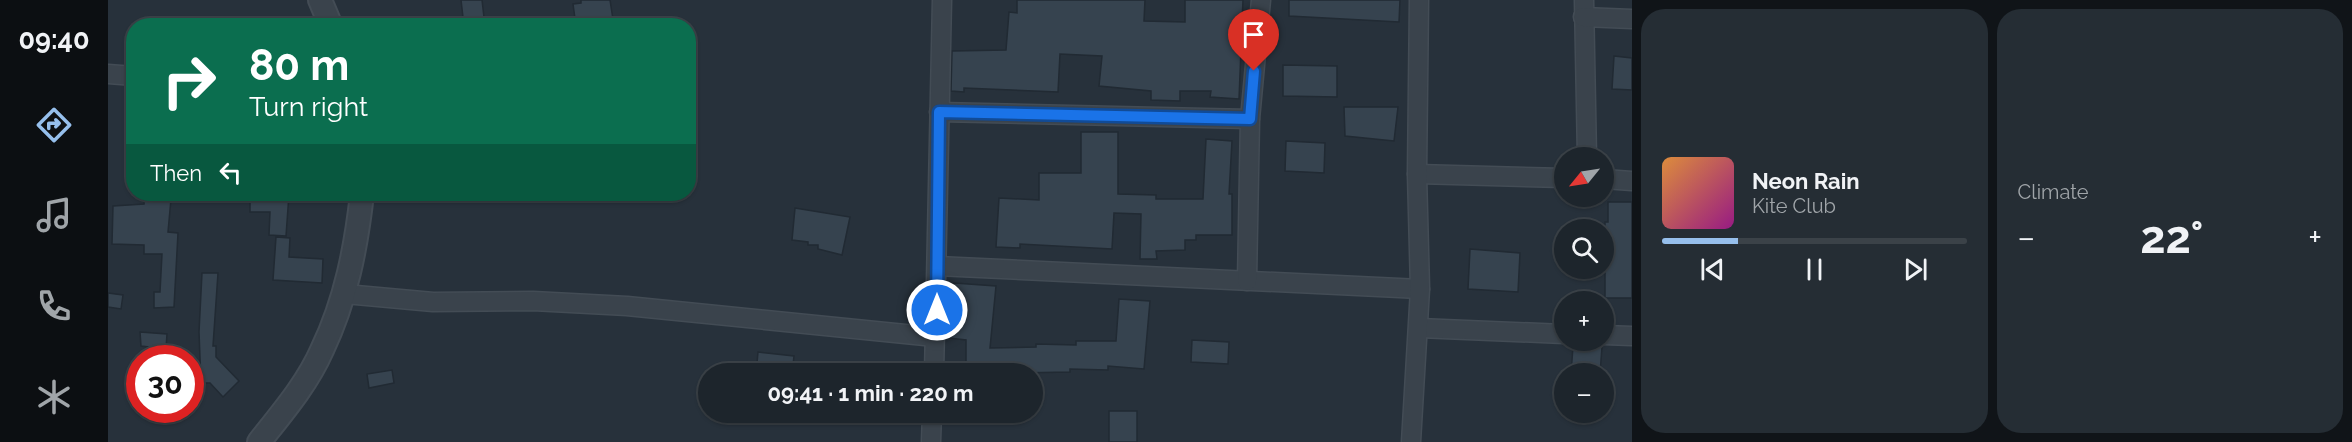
<!DOCTYPE html>
<meta charset="utf-8">
<style>
:root{--surface:#1d252c;--page:#252d34;--text:#f1f3f6;--muted:#a0a5a9;--line:#3b4248;--accent:#96bfec}
body{margin:0;font-family:Raleway,sans-serif;background:var(--page);color:var(--text);height:100vh;display:flex;flex-direction:column;font-size:22px;white-space:nowrap}
*{box-sizing:border-box;margin:0}
p{font-size:20px;color:var(--muted)}
.icon{flex:none;width:33px;height:33px;fill:none;stroke:currentColor;stroke-width:2;stroke-linecap:round;stroke-linejoin:round}
.map{position:relative;flex:1;overflow:hidden}
.sheet{display:flex;flex-direction:column;gap:9px;padding:9px;background:#101418;width:720px}
.sheet>*{flex:none}
.hud{position:absolute;left:18px;top:18px;width:570px;height:183px;border-radius:24px;box-shadow:0 2px 4px #0004,0 0 0 2px var(--line);background:#0b6e4f;color:#fff;overflow:hidden}
.needle{width:39px;rotate:240deg}
.buttons{position:absolute;left:1446px;top:147px;display:grid;gap:12px}
.buttons a{display:grid;place-items:center;width:60px;height:60px;border-radius:50%;background:var(--surface);box-shadow:0 2px 4px #0004,0 0 0 2px var(--line);font-size:30px}
.speed{position:absolute;left:18px;top:345px;display:flex;gap:12px;font-size:30px;font-weight:700;text-align:center}
.speed>*{display:grid;place-content:center;width:78px;height:78px;border-radius:50%;background:var(--surface);box-shadow:0 2px 4px #0004,0 0 0 2px var(--line);line-height:1}
.speed .limit{border:9px solid #d22;background:#fff;color:#111}
.pin{position:absolute;display:grid;place-items:center;width:51px;height:51px;color:#fff;margin:-62px -26px;border-radius:50% 50% 50% 0;rotate:-45deg;box-shadow:0 0 6px #0007}
.pin .icon{rotate:45deg}
.me{position:absolute;width:66px;margin:-33px;rotate:0deg;stroke-linejoin:round;filter:drop-shadow(0 0 4px #0008)}
.turn{display:flex;align-items:center;gap:21px;height:126px;padding:0 24px;font-size:27px}
.turn .icon{width:78px;height:78px;stroke-width:2.5}
.turn b{display:block;font-size:42px;line-height:51px}
.then{display:flex;align-items:center;height:57px;padding:0 24px;background:#0003;gap:12px;font-size:22px}
.big{font-size:45px;font-weight:700;line-height:1.1}
.sheet .widget{flex:1;display:flex;flex-direction:column;justify-content:center;gap:9px;min-width:0;padding:0 21px;border-radius:24px;background:var(--page)}
.song{display:flex;align-items:center;gap:18px}
.cover{width:72px;height:72px;border-radius:9px;background:linear-gradient(135deg,hsl(30 70% 55%),hsl(310 70% 35%))}
.played{height:6px;border-radius:3px;background:linear-gradient(90deg,var(--accent) 25%,var(--line) 25%)}
.keys{display:flex;justify-content:space-around;direction:ltr}
.heat{display:flex;justify-content:space-between;align-items:center;font-size:33px;direction:ltr}
.sheet .tiles{flex:1;display:grid;gap:9px;grid-template-columns:repeat(2,1fr)}
.trip{position:absolute;left:590px;top:363px;width:345px;height:60px;border-radius:30px;background:var(--surface);box-shadow:0 2px 4px #0004,0 0 0 2px var(--line);font-weight:700;line-height:60px;text-align:center}
main{display:flex;flex:1;min-height:0}
.menu{display:flex;flex-direction:column;width:108px;justify-content:space-around;align-items:center;background:#0c0f12;color:var(--muted)}
.menu .icon{width:42px;height:42px}
.menu .current{color:var(--accent)}
.menu b{font-size:27px;color:var(--text)}
.map>svg:first-child{display:block}
</style>
<main>
<nav class="menu">
<b>09:40</b>
<svg class="icon current" aria-label="directions" viewBox="0 0 24 24"><path d="M12 3l9 9-9 9-9-9zM9 14v-3h6M13 9l2 2-2 2"/></svg>
<svg class="icon" aria-label="music" viewBox="0 0 24 24"><path d="M9 18V5l10-2v13"/><circle cx="6" cy="18" r="3"/><circle cx="16" cy="16" r="3"/></svg>
<svg class="icon" aria-label="phone" viewBox="0 0 24 24"><path d="M5 4h4l2 5-3 2q2 4 5 5l2-3 5 2v4C11 20 4 13 5 4z"/></svg>
<svg class="icon" aria-label="climate" viewBox="0 0 24 24"><path d="M12 3v18M4 7l16 10M4 17L20 7"/></svg>
</nav>
<div class="map">
<svg width="1524" height="442" viewBox="0 0 1524 442">
<rect width="100%" height="100%" fill="#27313b"/>
<g fill="#36434f" stroke="#212a33" stroke-width="1.5">
<path d="M 353,0 L 374,0 L 377,26 L 356,26 Z"/>
<path d="M 473,0 L 502,0 L 506,26 L 468,26 L 465,4 L 473,3 Z"/>
<path d="M 909,0 L 1037,0 L 1036,21 L 1077,22 L 1077,0 L 1135,0 L 1131,99 L 1102,97 L 1103,91 L 1072,91 L 1072,101 L 1043,100 L 1043,91 L 991,86 L 994,56 L 952,54 L 950,92 L 856,88 L 856,92 L 843,91 L 844,51 L 898,50 L 901,12 L 909,13 Z"/>
<path d="M 1181,0 L 1292,0 L 1291,22 L 1181,16 Z"/>
<path d="M 1506,56 L 1524,58 L 1524,90 L 1504,89 Z"/>
<path d="M 1175,65 L 1229,66 L 1229,97 L 1175,96 Z"/>
<path d="M 1236,107 L 1290,107 L 1286,141 L 1237,136 Z"/>
<path d="M 973,132 L 1010,132 L 1010,194 L 1048,195 L 1048,199 L 1095,199 L 1098,139 L 1124,141 L 1121,194 L 1124,194 L 1124,235 L 1088,235 L 1088,240 L 1077,240 L 1077,250 L 1048,251 L 1049,259 L 1032,259 L 1033,214 L 1006,213 L 1004,249 L 912,244 L 912,248 L 888,247 L 891,198 L 931,200 L 931,173 L 973,173 Z"/>
<path d="M 1178,141 L 1217,143 L 1216,173 L 1177,171 Z"/>
<path d="M 142,194 L 181,194 L 178,236 L 161,235 L 162,212 L 142,212 Z"/>
<path d="M 37,196 L 63,199 L 60,232 L 70,233 L 66,307 L 46,308 L 46,292 L 52,292 L 54,254 L 36,254 L 36,245 L 4,244 L 5,206 L 36,204 Z"/>
<path d="M 1500,202 L 1524,202 L 1524,298 L 1497,298 L 1497,222 L 1500,222 Z"/>
<path d="M 687,208 L 742,217 L 734,255 L 710,249 L 710,245 L 700,245 L 700,242 L 684,240 Z"/>
<path d="M 168,237 L 182,238 L 181,257 L 215,259 L 214,283 L 165,280 Z"/>
<path d="M 1362,249 L 1412,253 L 1410,292 L 1360,289 Z"/>
<path d="M 94,273 L 110,273 L 105,346 L 108,346 L 108,357 L 131,381 L 115,397 L 102,383 L 93,383 L 91,332 Z"/>
<path d="M 846,283 L 888,286 L 882,348 L 928,347 L 928,344 L 968,345 L 968,341 L 1008,341 L 1011,299 L 1042,301 L 1036,369 L 1000,366 L 1000,370 L 962,369 L 962,372 L 858,374 L 858,340 L 841,338 Z"/>
<path d="M 0,293 L 15,295 L 13,309 L 0,307 Z"/>
<path d="M 32,332 L 59,334 L 58,349 L 33,346 Z"/>
<path d="M 1084,340 L 1121,342 L 1120,364 L 1083,362 Z"/>
<path d="M 1465,346 L 1494,347 L 1492,374 L 1463,374 Z"/>
<path d="M 650,352 L 686,356 L 684,374 L 648,374 Z"/>
<path d="M 284,370 L 286,383 L 261,388 L 259,374 Z"/>
<rect x="1001" y="411" width="28" height="31"/>
</g>
<g fill="none" stroke-linecap="round" stroke-linejoin="round">
<g stroke="#434c55" stroke-width="21">
<g id="minor">
<path d="M 1476,0 L 1479,158"/>
<path d="M 1475,17 L 1524,19"/>
<path d="M 0,74 L 26,76"/>
<path d="M 831,112 L 1142,119"/>
<path d="M 1309,174 L 1456,178"/>
<path d="M 1496,179 L 1524,181"/>
<path d="M 829,266 L 1312,289"/>
<path d="M 1139,281 L 1142,119 L 1153,0"/>
<path d="M 237,294 L 325,302 L 425,301 L 519,306 L 827,337"/>
<path d="M 1311,328 L 1456,334"/>
<path d="M 1496,335 L 1524,336"/>
<path d="M 826,374 L 834,0"/>
<path d="M 823,442 L 824,412"/>
<path d="M 1303,442 L 1312,289 L 1309,174 L 1311,0"/>
</g>
</g>
<g stroke="#434c55" stroke-width="26">
<g id="tertiary">
<path d="M 212,0 L 223,26"/>
<path d="M 151,442 C 174,413 199,384 214,350 C 238,300 248,248 254,194"/>
</g>
</g>
<use href="#minor" stroke="#3a434c" stroke-width="18"/>
<use href="#tertiary" stroke="#3a434c" stroke-width="22"/>
</g>
<g fill="none" stroke-linecap="round" stroke-linejoin="round">
<g stroke="#114b97" stroke-width="15">
<path id="route" d="M 829,310 L 831,112 L 1142,119 L 1146,71"/>
</g>
<use href="#route" stroke="#1a73e8" stroke-width="10"/>
</g>
</svg>
<div class="buttons">
<a><svg class="needle" viewBox="-14 -14 28 28"><path d="M0-13l5 13h-10z" fill="#e53935"/><path d="M0 13l5-13h-10z" fill="#a0a5a9"/></svg></a>
<a><svg class="icon" aria-label="search" viewBox="0 0 24 24"><circle cx="10" cy="10" r="6"/><path d="M15 15l6 6"/></svg></a>
<a>+</a>
<a>−</a>
</div>
<div class="speed"><div class="limit">30</div></div>
<div class="pin" style="left:1146px;top:71px;background:#d93025"><svg class="icon" aria-label="arrive" viewBox="0 0 24 24"><path d="M6 21V4h12l-3 4 3 4H6"/></svg></div>
<svg class="me" style="left:829px;top:310px" viewBox="-20 -20 40 40"><circle r="17" fill="#1a73e8" stroke="#fff" stroke-width="3"/><path d="M0-11L8 9 0 5-8 9z" fill="#fff"/></svg>
<div class="trip">09:41 · 1 min · 220 m</div>
<div class="hud">
<div class="turn"><svg class="icon" aria-label="right" viewBox="0 0 24 24"><path d="M7 20v-9h11M14 6l5 5-5 5"/></svg><div><b>80 m</b>Turn right</div></div>
<div class="then">Then<svg class="icon" aria-label="left" viewBox="0 0 24 24"><path d="M17 20v-9H6M10 6l-5 5 5 5"/></svg></div>
</div>
</div>
<section class="sheet">
<div class="tiles">
<div class="widget">
<div class="song"><i class="cover"></i><div><b>Neon Rain</b><p>Kite Club</p></div></div>
<div class="played"></div>
<div class="keys"><svg class="icon" aria-label="previous" viewBox="0 0 24 24"><path d="M18 5L8 12l10 7zM5 5v14"/></svg><svg class="icon" aria-label="pause" viewBox="0 0 24 24"><path d="M8 5v14M16 5v14"/></svg><svg class="icon" aria-label="next" viewBox="0 0 24 24"><path d="M6 5l10 7-10 7zM19 5v14"/></svg></div>
</div>
<div class="widget"><p>Climate</p>
<div class="heat"><a>−</a><b class="big">22°</b><a>+</a></div>
</div>
</div>
</section>
</main>
